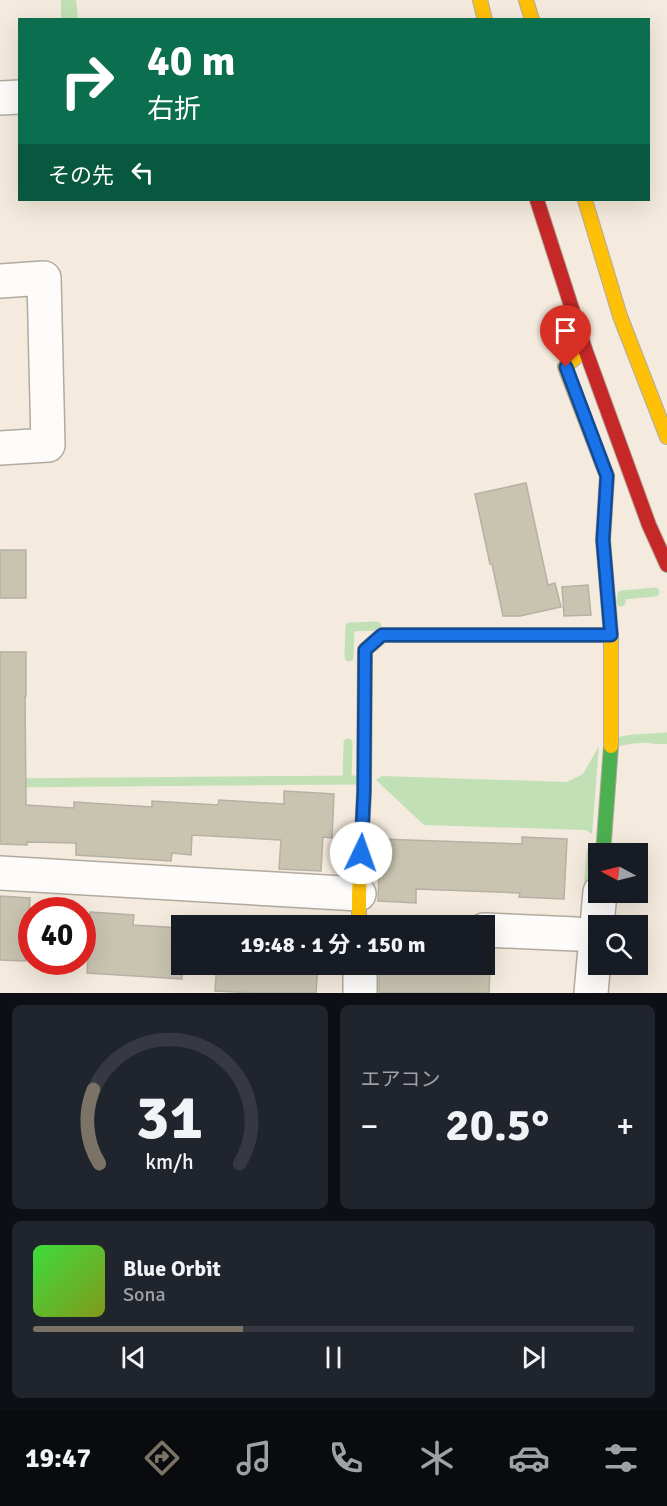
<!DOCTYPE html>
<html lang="ja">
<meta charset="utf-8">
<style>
:root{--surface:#171b24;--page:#20242c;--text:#f1f3f6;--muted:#9ea1a6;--line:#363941;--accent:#7c7367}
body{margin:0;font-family:Signika,"Noto Sans JP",sans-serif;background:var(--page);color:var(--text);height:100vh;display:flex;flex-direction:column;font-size:22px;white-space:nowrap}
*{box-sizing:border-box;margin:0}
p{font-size:20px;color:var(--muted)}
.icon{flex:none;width:33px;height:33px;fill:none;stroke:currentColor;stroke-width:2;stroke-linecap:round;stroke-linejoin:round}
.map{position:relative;height:993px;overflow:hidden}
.details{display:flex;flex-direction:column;gap:12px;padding:12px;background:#0d0f14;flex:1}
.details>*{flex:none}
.banner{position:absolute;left:18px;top:18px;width:632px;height:183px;border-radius:0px;box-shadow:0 6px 24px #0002;background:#0b6e4f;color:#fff;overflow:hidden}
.needle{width:39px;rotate:277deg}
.buttons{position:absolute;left:588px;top:843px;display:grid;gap:12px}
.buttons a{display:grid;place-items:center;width:60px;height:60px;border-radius:0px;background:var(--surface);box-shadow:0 6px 24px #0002;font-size:30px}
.speed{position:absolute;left:18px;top:897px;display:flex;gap:12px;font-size:30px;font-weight:700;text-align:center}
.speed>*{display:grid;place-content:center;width:78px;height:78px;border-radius:50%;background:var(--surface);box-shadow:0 6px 24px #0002;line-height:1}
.speed .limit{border:9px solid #d22;background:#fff;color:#111}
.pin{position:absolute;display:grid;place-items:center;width:51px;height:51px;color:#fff;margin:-62px -26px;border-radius:50% 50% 50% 0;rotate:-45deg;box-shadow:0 0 6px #0007}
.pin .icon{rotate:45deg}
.me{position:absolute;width:66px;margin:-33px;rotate:3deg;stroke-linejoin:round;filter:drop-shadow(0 0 4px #0008)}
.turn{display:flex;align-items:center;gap:21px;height:126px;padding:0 30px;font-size:27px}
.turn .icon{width:78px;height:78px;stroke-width:2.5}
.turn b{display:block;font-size:42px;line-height:51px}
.then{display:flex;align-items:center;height:57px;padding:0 30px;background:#0003;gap:12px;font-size:22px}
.big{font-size:45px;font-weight:700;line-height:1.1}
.details .card{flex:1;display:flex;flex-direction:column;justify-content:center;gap:9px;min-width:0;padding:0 21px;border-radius:9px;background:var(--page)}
.details .dial{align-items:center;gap:0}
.dial svg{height:156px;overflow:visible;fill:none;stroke:var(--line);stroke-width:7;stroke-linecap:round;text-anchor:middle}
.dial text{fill:var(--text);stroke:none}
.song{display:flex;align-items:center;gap:18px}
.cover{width:72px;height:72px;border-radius:9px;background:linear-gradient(135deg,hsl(120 70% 55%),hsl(70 70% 35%))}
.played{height:6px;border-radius:3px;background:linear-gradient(90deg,var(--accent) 35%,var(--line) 35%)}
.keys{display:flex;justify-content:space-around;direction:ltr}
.heat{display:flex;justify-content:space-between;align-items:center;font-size:33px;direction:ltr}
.details .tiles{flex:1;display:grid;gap:12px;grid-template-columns:1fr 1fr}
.card:last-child{grid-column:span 2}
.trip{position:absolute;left:171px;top:915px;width:324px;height:60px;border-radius:0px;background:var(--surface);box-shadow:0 6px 24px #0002;font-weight:700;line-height:60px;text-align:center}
.tab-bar{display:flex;height:96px;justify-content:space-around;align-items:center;background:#090b0e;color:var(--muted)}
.tab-bar .icon{width:42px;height:42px}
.tab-bar .selected{color:var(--accent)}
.tab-bar b{font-size:27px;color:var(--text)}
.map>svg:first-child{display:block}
</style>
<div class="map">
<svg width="667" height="993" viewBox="0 0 667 993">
<rect width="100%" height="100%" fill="#f4eadd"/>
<g fill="#c2e0b6">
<path d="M 61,0 L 76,0 L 78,19 L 61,19 Z"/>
<path d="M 667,733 L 667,744 L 654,744 L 633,739 Z"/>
<path d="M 599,746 L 592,834 L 586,830 L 424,825 L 376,780 L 382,776 L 567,782 L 583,774 Z"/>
</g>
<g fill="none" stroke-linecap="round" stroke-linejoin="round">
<g stroke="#c2e0b6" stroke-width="9">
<path d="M 621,602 L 622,595 L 655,592"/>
<path d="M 349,657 L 350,627 L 377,626"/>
<path d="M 616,742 L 633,739 L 667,737"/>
<path d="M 347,779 L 348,743"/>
<path d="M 0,783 L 358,780"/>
<path d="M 588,892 L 591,852"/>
</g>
</g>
<g fill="#c9c4b0" stroke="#b5b1a4" stroke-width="1.5">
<path d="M 526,483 L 548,585 L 555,583 L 561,607 L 520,616 L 503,616 L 492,564 L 490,564 L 475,494 Z"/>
<rect x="0" y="550" width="26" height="48"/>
<path d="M 588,585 L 591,615 L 564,616 L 562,587 Z"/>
<path d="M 0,652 L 26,652 L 26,696 L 25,696 L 26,805 L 74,808 L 74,802 L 152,807 L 152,801 L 218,805 L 219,800 L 284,804 L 284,791 L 334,794 L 332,838 L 323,837 L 321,871 L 279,869 L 281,840 L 192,835 L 191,855 L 172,853 L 171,861 L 76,855 L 76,843 L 27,842 L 27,845 L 0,844 Z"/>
<path d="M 522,837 L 567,839 L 564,899 L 519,897 L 520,893 L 416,889 L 416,903 L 378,901 L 380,839 L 522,844 Z"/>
<path d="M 0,896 L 30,898 L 26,961 L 0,960 Z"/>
<path d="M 90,912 L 134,915 L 133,925 L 182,928 L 182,979 L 87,973 Z"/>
<path d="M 217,964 L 318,964 L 316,993 L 256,993 L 215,991 Z"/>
<path d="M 379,964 L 490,967 L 489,993 L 379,993 Z"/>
</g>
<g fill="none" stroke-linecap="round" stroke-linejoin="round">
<g stroke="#b2aa9f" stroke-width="36">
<g id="street">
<path d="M 0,98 L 20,97"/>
<path d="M 0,281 L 44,278 L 48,445 L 0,448"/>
<path d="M 0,873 L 359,894"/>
<path d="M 484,930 L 576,934"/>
<path d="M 360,964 L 360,993"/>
<path d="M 591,993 L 600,892"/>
</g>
</g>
<g stroke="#b2aa9f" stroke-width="16">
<path id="fast" d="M 603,854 L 611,746"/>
</g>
<g stroke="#b2aa9f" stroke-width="16">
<g id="slow">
<path d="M 480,0 L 485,20"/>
<path d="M 526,0 L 532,20"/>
<path d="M 585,200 L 620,316 L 667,437"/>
<path d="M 585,349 L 565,367 L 607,476 L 603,540 L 611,635 L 611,746"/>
<path d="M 359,926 L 359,894 L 364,792 L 365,650 L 382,635 L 488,635"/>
</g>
</g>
<g stroke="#b2aa9f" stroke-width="16">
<g id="jam">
<path d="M 537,200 L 585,349 L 649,525 L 667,565"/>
<path d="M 488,635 L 611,635"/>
</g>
</g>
<use href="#street" stroke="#fdfcfa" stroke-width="33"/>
<use href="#fast" stroke="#4caf50" stroke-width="14"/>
<use href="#slow" stroke="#ffc107" stroke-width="14"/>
<use href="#jam" stroke="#c62828" stroke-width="14"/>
</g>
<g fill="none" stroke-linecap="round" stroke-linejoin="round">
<g stroke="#114b97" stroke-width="15">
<path id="route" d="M 361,853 L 364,792 L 365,650 L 382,635 L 611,635 L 603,540 L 607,476 L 566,367"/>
</g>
<use href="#route" stroke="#1a73e8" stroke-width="10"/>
</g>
</svg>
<div class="buttons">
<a><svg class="needle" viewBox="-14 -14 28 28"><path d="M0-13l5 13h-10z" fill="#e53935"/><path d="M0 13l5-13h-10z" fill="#9ea1a6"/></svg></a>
<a><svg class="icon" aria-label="search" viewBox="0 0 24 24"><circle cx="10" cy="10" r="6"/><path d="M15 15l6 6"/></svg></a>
</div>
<div class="speed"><div class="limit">40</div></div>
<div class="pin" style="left:566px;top:367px;background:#d93025"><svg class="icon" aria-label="arrive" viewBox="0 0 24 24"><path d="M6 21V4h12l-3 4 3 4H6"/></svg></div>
<svg class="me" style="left:361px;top:853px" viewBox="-20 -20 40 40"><circle r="19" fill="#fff"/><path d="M0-13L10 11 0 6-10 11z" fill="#1a73e8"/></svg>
<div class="trip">19:48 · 1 分 · 150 m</div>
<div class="banner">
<div class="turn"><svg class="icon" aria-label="right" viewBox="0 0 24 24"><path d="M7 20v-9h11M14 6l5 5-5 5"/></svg><div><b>40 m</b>右折</div></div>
<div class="then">その先<svg class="icon" aria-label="left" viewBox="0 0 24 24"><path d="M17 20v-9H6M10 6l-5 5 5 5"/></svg></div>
</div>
</div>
<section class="details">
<div class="tiles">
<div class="card dial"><svg viewBox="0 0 100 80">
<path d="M14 69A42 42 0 1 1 86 69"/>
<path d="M14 69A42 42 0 0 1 11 31" stroke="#7c7367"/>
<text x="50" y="56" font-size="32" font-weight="700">31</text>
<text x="50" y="72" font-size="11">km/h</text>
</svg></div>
<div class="card"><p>エアコン</p>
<div class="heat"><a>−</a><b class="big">20.5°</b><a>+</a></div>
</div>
<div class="card">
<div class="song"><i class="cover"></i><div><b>Blue Orbit</b><p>Sona</p></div></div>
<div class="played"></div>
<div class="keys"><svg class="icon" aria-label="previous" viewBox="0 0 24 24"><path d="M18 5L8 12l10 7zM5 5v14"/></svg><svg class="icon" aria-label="pause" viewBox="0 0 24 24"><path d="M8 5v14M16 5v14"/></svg><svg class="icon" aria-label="next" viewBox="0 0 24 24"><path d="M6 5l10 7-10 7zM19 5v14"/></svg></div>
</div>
</div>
</section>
<nav class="tab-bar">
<b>19:47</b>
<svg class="icon selected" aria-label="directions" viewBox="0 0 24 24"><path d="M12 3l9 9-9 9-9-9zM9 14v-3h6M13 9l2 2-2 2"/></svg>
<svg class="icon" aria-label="music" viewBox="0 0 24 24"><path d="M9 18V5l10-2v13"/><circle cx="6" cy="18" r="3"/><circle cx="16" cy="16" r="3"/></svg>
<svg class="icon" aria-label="phone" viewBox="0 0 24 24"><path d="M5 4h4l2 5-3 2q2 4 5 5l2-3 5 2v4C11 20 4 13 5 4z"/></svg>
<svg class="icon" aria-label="climate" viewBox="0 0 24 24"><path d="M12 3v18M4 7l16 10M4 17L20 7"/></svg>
<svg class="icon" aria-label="car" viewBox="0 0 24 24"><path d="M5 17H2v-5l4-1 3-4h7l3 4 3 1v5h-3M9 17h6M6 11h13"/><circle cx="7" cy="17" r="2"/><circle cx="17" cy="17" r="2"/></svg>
<svg class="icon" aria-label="filters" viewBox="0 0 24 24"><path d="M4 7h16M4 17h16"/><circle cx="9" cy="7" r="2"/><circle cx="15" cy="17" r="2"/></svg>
</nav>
